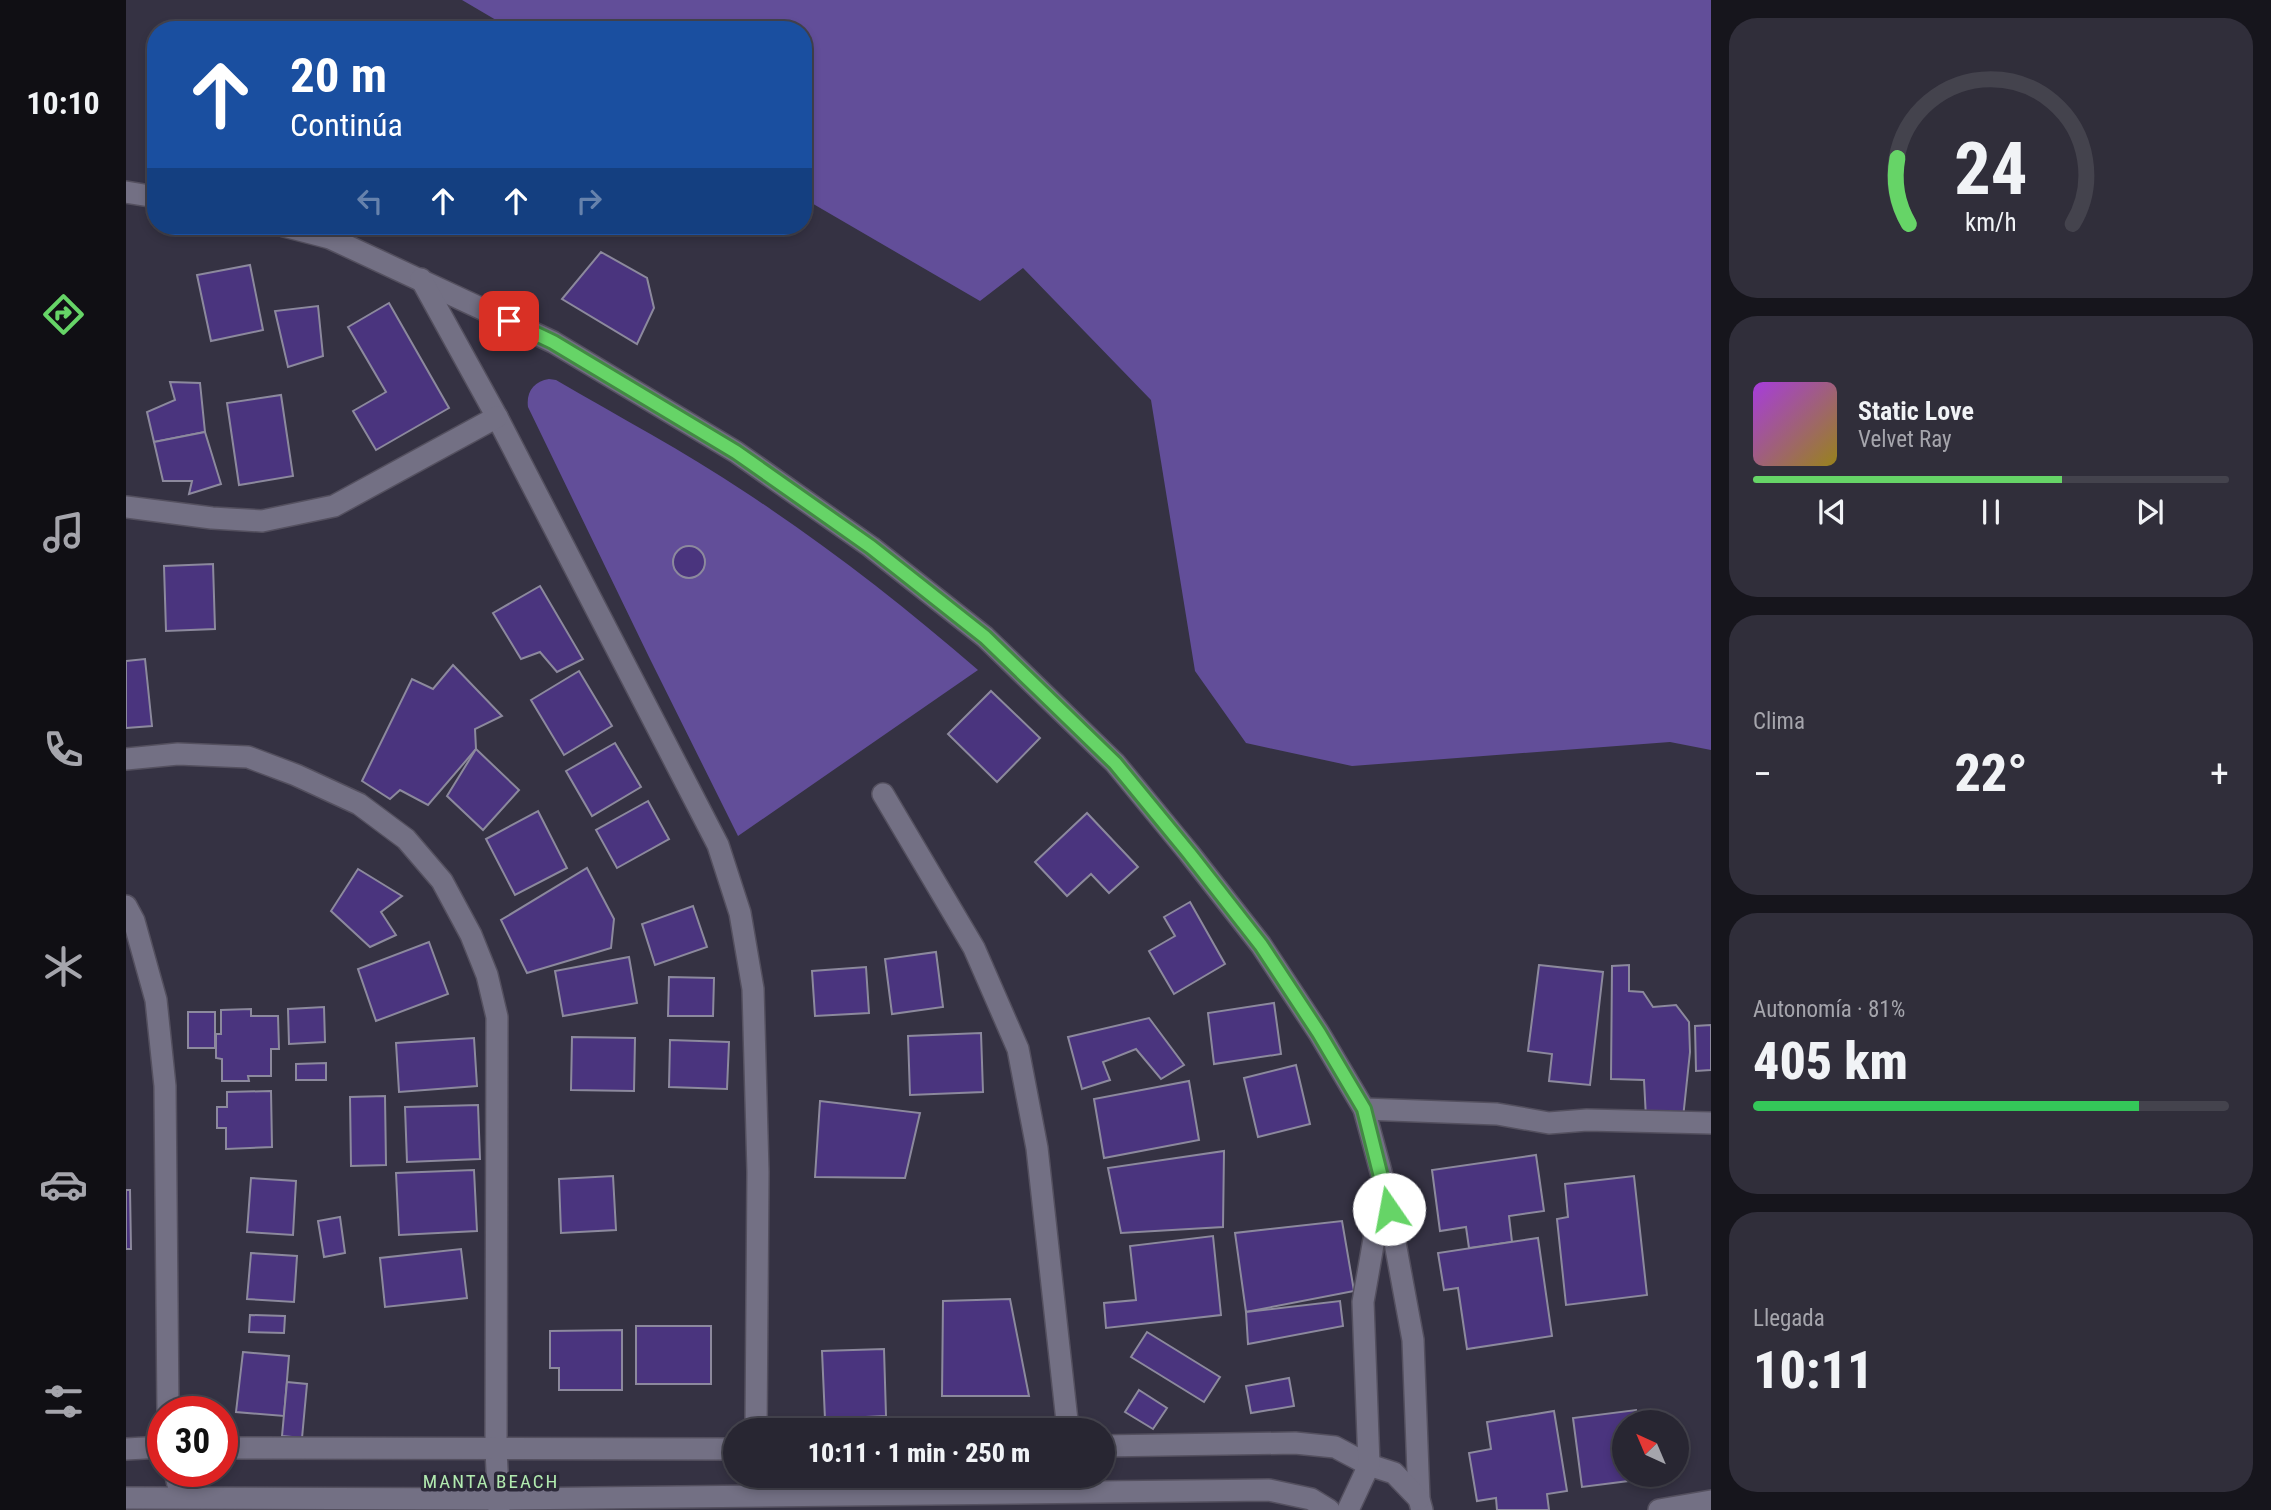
<!DOCTYPE html>
<html lang="es">
<meta charset="utf-8">
<style>
:root{--surface:#282632;--page:#302e3a;--text:#f1f3f6;--muted:#a5a5ac;--line:#44434d;--accent:#66d467}
body{margin:0;font-family:"Roboto Condensed",sans-serif;background:var(--page);color:var(--text);height:100vh;display:flex;flex-direction:column;font-size:26px;white-space:nowrap}
*{box-sizing:border-box;margin:0}
p{font-size:23px;color:var(--muted)}
.icon{flex:none;width:38px;height:38px;fill:none;stroke:currentColor;stroke-width:2;stroke-linecap:round;stroke-linejoin:round}
.map{position:relative;flex:1;overflow:hidden}
.sheet{display:flex;flex-direction:column;gap:18px;padding:18px;background:#16151c;width:560px}
.sheet>*{flex:none}
.guide{position:absolute;left:21px;top:21px;width:665px;height:214px;border-radius:28px;box-shadow:0 4px 10px #0003,0 0 0 2px var(--line);background:#1a4fa0;color:#fff;overflow:hidden}
.needle{width:46px;rotate:316deg}
.fabs{position:absolute;left:1486px;top:1410px;display:grid;gap:14px}
.fabs a{display:grid;place-items:center;width:77px;height:77px;border-radius:50%;background:var(--surface);box-shadow:0 4px 10px #0003,0 0 0 2px var(--line);font-size:35px}
.speed{position:absolute;left:21px;top:1396px;display:flex;gap:14px;font-size:35px;font-weight:700;text-align:center}
.speed>*{display:grid;place-content:center;width:91px;height:91px;border-radius:50%;background:var(--surface);box-shadow:0 4px 10px #0003,0 0 0 2px var(--line);line-height:1}
.speed .limit{border:10px solid #d22;background:#fff;color:#111}
.pin{position:absolute;display:grid;place-items:center;width:60px;height:60px;color:#fff;margin:-30px;border-radius:14px;box-shadow:0 4px 10px #0006}
.me{position:absolute;width:77px;margin:-38px;rotate:348deg;stroke-linejoin:round;filter:drop-shadow(0 0 5px #0008)}
.turn{display:flex;align-items:center;gap:24px;height:147px;padding:0 28px;font-size:32px}
.turn .icon{width:91px;height:91px;stroke-width:2.5}
.turn b{display:block;font-size:49px;line-height:60px}
.lanes{display:flex;align-items:center;height:66px;padding:0 28px;background:#0003;justify-content:center;gap:35px;direction:ltr}
.lanes .off{opacity:.35}
.big{font-size:52px;font-weight:800;line-height:1.1}
.sheet .widget{flex:1;display:flex;flex-direction:column;justify-content:center;gap:10px;min-width:0;padding:0 24px;border-radius:28px;background:var(--page)}
.sheet .dial{align-items:center;gap:0}
.dial svg{height:182px;overflow:visible;fill:none;stroke:var(--line);stroke-width:7;stroke-linecap:round;text-anchor:middle}
.dial text{fill:var(--text);stroke:none}
.song{display:flex;align-items:center;gap:21px}
.cover{width:84px;height:84px;border-radius:10px;background:linear-gradient(135deg,hsl(280 70% 55%),hsl(50 70% 35%))}
.played{height:7px;border-radius:4px;background:linear-gradient(90deg,var(--accent) 65%,var(--line) 65%)}
.keys{display:flex;justify-content:space-around;direction:ltr}
.heat{display:flex;justify-content:space-between;align-items:center;font-size:38px;direction:ltr}
.charge{height:10px;border-radius:5px;background:linear-gradient(90deg,#34c759 81%,var(--line) 0)}
.trip{position:absolute;left:597px;top:1418px;width:392px;height:70px;border-radius:35px;background:var(--surface);box-shadow:0 4px 10px #0003,0 0 0 2px var(--line);font-weight:800;line-height:70px;text-align:center}
main{display:flex;flex:1;min-height:0}
.tab-bar{display:flex;flex-direction:column;width:126px;justify-content:space-around;align-items:center;background:#100f14;color:var(--muted)}
.tab-bar .icon{width:49px;height:49px}
.tab-bar .selected{color:var(--accent)}
.tab-bar b{font-size:32px;color:var(--text)}
.map>svg:first-child{display:block}
</style>
<main>
<nav class="tab-bar">
<b>10:10</b>
<svg class="icon selected" aria-label="directions" viewBox="0 0 24 24"><path d="M12 3l9 9-9 9-9-9zM9 14v-3h6M13 9l2 2-2 2"/></svg>
<svg class="icon" aria-label="music" viewBox="0 0 24 24"><path d="M9 18V5l10-2v13"/><circle cx="6" cy="18" r="3"/><circle cx="16" cy="16" r="3"/></svg>
<svg class="icon" aria-label="phone" viewBox="0 0 24 24"><path d="M5 4h4l2 5-3 2q2 4 5 5l2-3 5 2v4C11 20 4 13 5 4z"/></svg>
<svg class="icon" aria-label="climate" viewBox="0 0 24 24"><path d="M12 3v18M4 7l16 10M4 17L20 7"/></svg>
<svg class="icon" aria-label="car" viewBox="0 0 24 24"><path d="M5 17H2v-5l4-1 3-4h7l3 4 3 1v5h-3M9 17h6M6 11h13"/><circle cx="7" cy="17" r="2"/><circle cx="17" cy="17" r="2"/></svg>
<svg class="icon" aria-label="filters" viewBox="0 0 24 24"><path d="M4 7h16M4 17h16"/><circle cx="9" cy="7" r="2"/><circle cx="15" cy="17" r="2"/></svg>
</nav>
<div class="map">
<svg width="1585" height="1510" viewBox="0 0 1585 1510">
<rect width="100%" height="100%" fill="#353243"/>
<g fill="#624e99">
<path d="M 336,0 L 1585,0 L 1585,750 L 1544,742 L 1226,766 L 1120,743 L 1069,671 L 1025,400 L 897,268 L 854,301 L 677,198 L 677,30 L 387,30 Z"/>
<path d="M 423,379 L 430,380 C 493,417 558,451 619,492 C 701,546 777,605 852,670 L 612,836 L 523,657 L 402,407 C 400,392 408,381 423,379 Z"/>
</g>
<g fill="#4a347e" stroke="#8c899d" stroke-width="2">
<path d="M 475,252 L 521,278 L 528,308 L 511,344 L 436,299 Z"/>
<path d="M 124,265 L 137,330 L 85,341 L 71,275 Z"/>
<path d="M 263,303 L 323,408 L 250,450 L 227,411 L 260,392 L 222,327 Z"/>
<path d="M 192,306 L 197,356 L 162,367 L 149,311 Z"/>
<path d="M 44,382 L 74,383 L 79,432 L 28,442 L 21,412 L 49,400 Z"/>
<path d="M 155,395 L 167,476 L 113,485 L 101,403 Z"/>
<path d="M 79,432 L 95,484 L 63,494 L 66,481 L 37,481 L 28,442 Z"/>
<circle cx="563" cy="562" r="16"/>
<path d="M 87,564 L 89,629 L 40,631 L 38,566 Z"/>
<path d="M 414,586 L 457,659 L 431,672 L 414,652 L 395,659 L 367,613 Z"/>
<path d="M 19,659 L 26,726 L 0,728 L 0,661 Z"/>
<path d="M 327,665 L 376,716 L 349,729 L 350,749 L 302,805 L 274,790 L 264,799 L 236,781 L 286,679 L 307,689 Z"/>
<path d="M 453,671 L 486,726 L 438,755 L 405,700 Z"/>
<path d="M 865,691 L 914,738 L 871,782 L 822,734 Z"/>
<path d="M 489,743 L 515,787 L 466,816 L 440,771 Z"/>
<path d="M 350,749 L 393,790 L 357,830 L 321,796 Z"/>
<path d="M 522,801 L 543,839 L 491,868 L 470,830 Z"/>
<path d="M 412,811 L 441,868 L 389,895 L 360,839 Z"/>
<path d="M 961,813 L 1012,867 L 983,893 L 965,874 L 941,896 L 909,862 Z"/>
<path d="M 461,868 L 488,919 L 485,948 L 401,973 L 375,920 Z"/>
<path d="M 232,869 L 276,896 L 255,912 L 270,935 L 244,947 L 205,911 Z"/>
<path d="M 1064,902 L 1099,964 L 1048,994 L 1023,951 L 1049,936 L 1038,917 Z"/>
<path d="M 567,906 L 581,947 L 529,965 L 516,924 Z"/>
<path d="M 303,942 L 322,994 L 250,1021 L 232,969 Z"/>
<path d="M 810,952 L 817,1007 L 766,1014 L 759,959 Z"/>
<path d="M 503,957 L 511,1003 L 437,1016 L 429,971 Z"/>
<path d="M 1413,965 L 1477,972 L 1464,1085 L 1423,1081 L 1426,1054 L 1402,1051 Z"/>
<path d="M 1503,965 L 1503,991 L 1517,992 L 1527,1007 L 1550,1005 L 1563,1022 L 1564,1052 L 1557,1118 L 1520,1118 L 1518,1080 L 1485,1079 L 1486,966 Z"/>
<path d="M 740,967 L 743,1013 L 689,1016 L 686,971 Z"/>
<path d="M 543,977 L 588,978 L 587,1016 L 542,1016 Z"/>
<path d="M 1148,1003 L 1155,1054 L 1088,1064 L 1082,1013 Z"/>
<path d="M 198,1007 L 199,1042 L 163,1044 L 162,1009 Z"/>
<path d="M 125,1009 L 125,1016 L 152,1016 L 153,1049 L 145,1049 L 145,1076 L 122,1076 L 123,1081 L 96,1081 L 96,1059 L 90,1058 L 90,1034 L 95,1034 L 95,1010 Z"/>
<rect x="62" y="1012" width="27" height="36"/>
<path d="M 1023,1018 L 1058,1065 L 1035,1079 L 1010,1049 L 977,1062 L 984,1080 L 956,1089 L 942,1037 Z"/>
<path d="M 1585,1025 L 1585,1070 L 1570,1071 L 1569,1026 Z"/>
<path d="M 855,1033 L 857,1092 L 784,1095 L 782,1036 Z"/>
<path d="M 446,1037 L 509,1038 L 508,1091 L 445,1090 Z"/>
<path d="M 348,1038 L 351,1086 L 273,1092 L 270,1043 Z"/>
<path d="M 544,1040 L 603,1042 L 601,1089 L 543,1087 Z"/>
<path d="M 200,1063 L 200,1080 L 170,1080 L 170,1064 Z"/>
<path d="M 1170,1065 L 1184,1124 L 1132,1137 L 1118,1078 Z"/>
<path d="M 1063,1081 L 1073,1140 L 978,1158 L 968,1099 Z"/>
<path d="M 145,1091 L 146,1147 L 100,1149 L 100,1128 L 91,1128 L 91,1107 L 101,1107 L 101,1092 Z"/>
<path d="M 259,1096 L 260,1165 L 225,1166 L 224,1097 Z"/>
<path d="M 694,1101 L 794,1113 L 779,1178 L 689,1177 Z"/>
<path d="M 352,1105 L 354,1159 L 281,1162 L 279,1107 Z"/>
<path d="M 1098,1151 L 1097,1227 L 995,1233 L 982,1168 Z"/>
<path d="M 1410,1155 L 1418,1211 L 1383,1216 L 1386,1242 L 1343,1248 L 1340,1227 L 1314,1231 L 1306,1170 Z"/>
<path d="M 348,1170 L 351,1231 L 273,1235 L 270,1173 Z"/>
<path d="M 487,1176 L 490,1230 L 435,1233 L 433,1179 Z"/>
<path d="M 1508,1176 L 1521,1295 L 1440,1305 L 1431,1219 L 1442,1217 L 1439,1184 Z"/>
<path d="M 125,1178 L 170,1181 L 167,1235 L 121,1232 Z"/>
<path d="M 0,1190 L 4,1190 L 5,1249 L 0,1249 Z"/>
<path d="M 214,1217 L 219,1253 L 198,1257 L 192,1221 Z"/>
<path d="M 1216,1221 L 1228,1291 L 1120,1312 L 1109,1233 Z"/>
<path d="M 1087,1236 L 1095,1315 L 980,1328 L 978,1303 L 1010,1300 L 1004,1246 Z"/>
<path d="M 1412,1238 L 1426,1336 L 1341,1349 L 1332,1288 L 1318,1290 L 1312,1253 Z"/>
<path d="M 335,1249 L 341,1298 L 259,1307 L 254,1258 Z"/>
<path d="M 125,1253 L 171,1256 L 168,1302 L 121,1299 Z"/>
<path d="M 884,1299 L 903,1396 L 816,1396 L 817,1301 Z"/>
<path d="M 1214,1301 L 1217,1326 L 1122,1344 L 1120,1312 Z"/>
<path d="M 124,1315 L 159,1316 L 158,1333 L 123,1332 Z"/>
<rect x="510" y="1326" width="75" height="58"/>
<path d="M 496,1330 L 496,1390 L 433,1390 L 433,1368 L 424,1368 L 424,1331 Z"/>
<path d="M 1021,1332 L 1094,1377 L 1078,1402 L 1005,1357 Z"/>
<path d="M 758,1349 L 760,1416 L 699,1419 L 696,1351 Z"/>
<path d="M 117,1352 L 163,1356 L 158,1416 L 110,1412 Z"/>
<path d="M 1163,1378 L 1168,1406 L 1125,1413 L 1120,1386 Z"/>
<path d="M 161,1382 L 181,1384 L 176,1438 L 156,1436 Z"/>
<path d="M 1013,1390 L 1041,1408 L 1027,1429 L 999,1412 Z"/>
<path d="M 1510,1410 L 1511,1423 L 1498,1423 L 1498,1475 L 1518,1475 L 1518,1479 L 1456,1487 L 1447,1418 Z"/>
<path d="M 1428,1411 L 1441,1491 L 1421,1494 L 1423,1510 L 1371,1510 L 1370,1498 L 1351,1501 L 1343,1453 L 1365,1449 L 1361,1422 Z"/>
</g>
<g fill="none" stroke-linecap="round" stroke-linejoin="round">
<g stroke="#54505f" stroke-width="24">
<g id="minor">
<path d="M 0,192 L 30,197"/>
<path d="M 158,226 L 204,238 L 427,342 L 610,452 L 745,547 L 859,637 L 989,763 L 1063,853 L 1135,945 L 1193,1033 L 1238,1109 L 1258,1183 L 1287,1340 L 1293,1499 L 1296,1510"/>
<path d="M 295,279 L 371,417 L 592,845 L 614,913 L 627,989 L 632,1172 L 630,1430"/>
<path d="M 0,507 L 86,518 L 136,521 L 208,506 L 371,417"/>
<path d="M 0,759 L 52,754 L 122,757 L 170,775 L 233,804 L 280,839 L 316,881 L 345,935 L 361,975 L 371,1017 L 370,1450 L 373,1510"/>
<path d="M 757,794 L 848,948 L 892,1049 L 911,1148 L 942,1430"/>
<path d="M 0,906 L 8,921 L 30,1000 L 39,1086 L 42,1412"/>
<path d="M 1238,1109 L 1371,1114 L 1423,1123 L 1461,1120 L 1585,1123"/>
<path d="M 976,1446 L 1169,1443 L 1209,1447 L 1243,1465 L 1268,1473 L 1293,1499"/>
<path d="M 96,1448 L 609,1449"/>
<path d="M 0,1449 L 37,1447"/>
<path d="M 49,1472 L 55,1497"/>
<path d="M 0,1498 L 373,1499 L 1143,1490 L 1185,1499 L 1203,1510"/>
<path d="M 1222,1510 L 1243,1465 L 1237,1302 L 1255,1199"/>
<path d="M 1533,1510 L 1585,1501"/>
</g>
</g>
<use href="#minor" stroke="#737084" stroke-width="21"/>
</g>
<g fill="none" stroke-linecap="round" stroke-linejoin="round">
<g stroke="#428a43" stroke-width="18">
<path id="route" d="M 383,321 L 427,342 L 610,452 L 745,547 L 859,637 L 989,763 L 1063,853 L 1135,945 L 1193,1033 L 1238,1109 L 1263,1209"/>
</g>
<use href="#route" stroke="#66d467" stroke-width="12"/>
</g>
<g text-anchor="middle" dominant-baseline="central" stroke-width="7" stroke-linejoin="round" paint-order="stroke">
<g font-size="19" letter-spacing="2" fill="#b1eaaf" stroke="#2b2838">
<text x="365" y="1481">MANTA BEACH</text>
</g>
</g>
</svg>
<div class="fabs">
<a><svg class="needle" viewBox="-14 -14 28 28"><path d="M0-13l5 13h-10z" fill="#e53935"/><path d="M0 13l5-13h-10z" fill="#a5a5ac"/></svg></a>
</div>
<div class="speed"><div class="limit">30</div></div>
<div class="pin" style="left:383px;top:321px;background:#d93025"><svg class="icon" aria-label="arrive" viewBox="0 0 24 24"><path d="M6 21V4h12l-3 4 3 4H6"/></svg></div>
<svg class="me" style="left:1263px;top:1209px" viewBox="-20 -20 40 40"><circle r="19" fill="#fff"/><path d="M0-13L10 11 0 6-10 11z" fill="#66d467"/></svg>
<div class="trip">10:11 · 1 min · 250 m</div>
<div class="guide">
<div class="turn"><svg class="icon" aria-label="ahead" viewBox="0 0 24 24"><path d="M12 20V5M6 11l6-6 6 6"/></svg><div><b>20 m</b>Continúa</div></div>
<div class="lanes"><svg class="icon off" aria-label="left" viewBox="0 0 24 24"><path d="M17 20v-9H6M10 6l-5 5 5 5"/></svg><svg class="icon" aria-label="ahead" viewBox="0 0 24 24"><path d="M12 20V5M6 11l6-6 6 6"/></svg><svg class="icon" aria-label="ahead" viewBox="0 0 24 24"><path d="M12 20V5M6 11l6-6 6 6"/></svg><svg class="icon off" aria-label="right" viewBox="0 0 24 24"><path d="M7 20v-9h11M14 6l5 5-5 5"/></svg></div>
</div>
</div>
<section class="sheet">
<div class="widget dial"><svg viewBox="0 0 100 80">
<path d="M14 69A42 42 0 1 1 86 69"/>
<path d="M14 69A42 42 0 0 1 9 40" stroke="#66d467"/>
<text x="50" y="56" font-size="32" font-weight="700">24</text>
<text x="50" y="72" font-size="11">km/h</text>
</svg></div>
<div class="widget">
<div class="song"><i class="cover"></i><div><b>Static Love</b><p>Velvet Ray</p></div></div>
<div class="played"></div>
<div class="keys"><svg class="icon" aria-label="previous" viewBox="0 0 24 24"><path d="M18 5L8 12l10 7zM5 5v14"/></svg><svg class="icon" aria-label="pause" viewBox="0 0 24 24"><path d="M8 5v14M16 5v14"/></svg><svg class="icon" aria-label="next" viewBox="0 0 24 24"><path d="M6 5l10 7-10 7zM19 5v14"/></svg></div>
</div>
<div class="widget"><p>Clima</p>
<div class="heat"><a>−</a><b class="big">22°</b><a>+</a></div>
</div>
<div class="widget"><p>Autonomía · 81%</p><b class="big">405 km</b><div class="charge"></div></div>
<div class="widget"><p>Llegada</p><b class="big">10:11</b></div>
</section>
</main>
